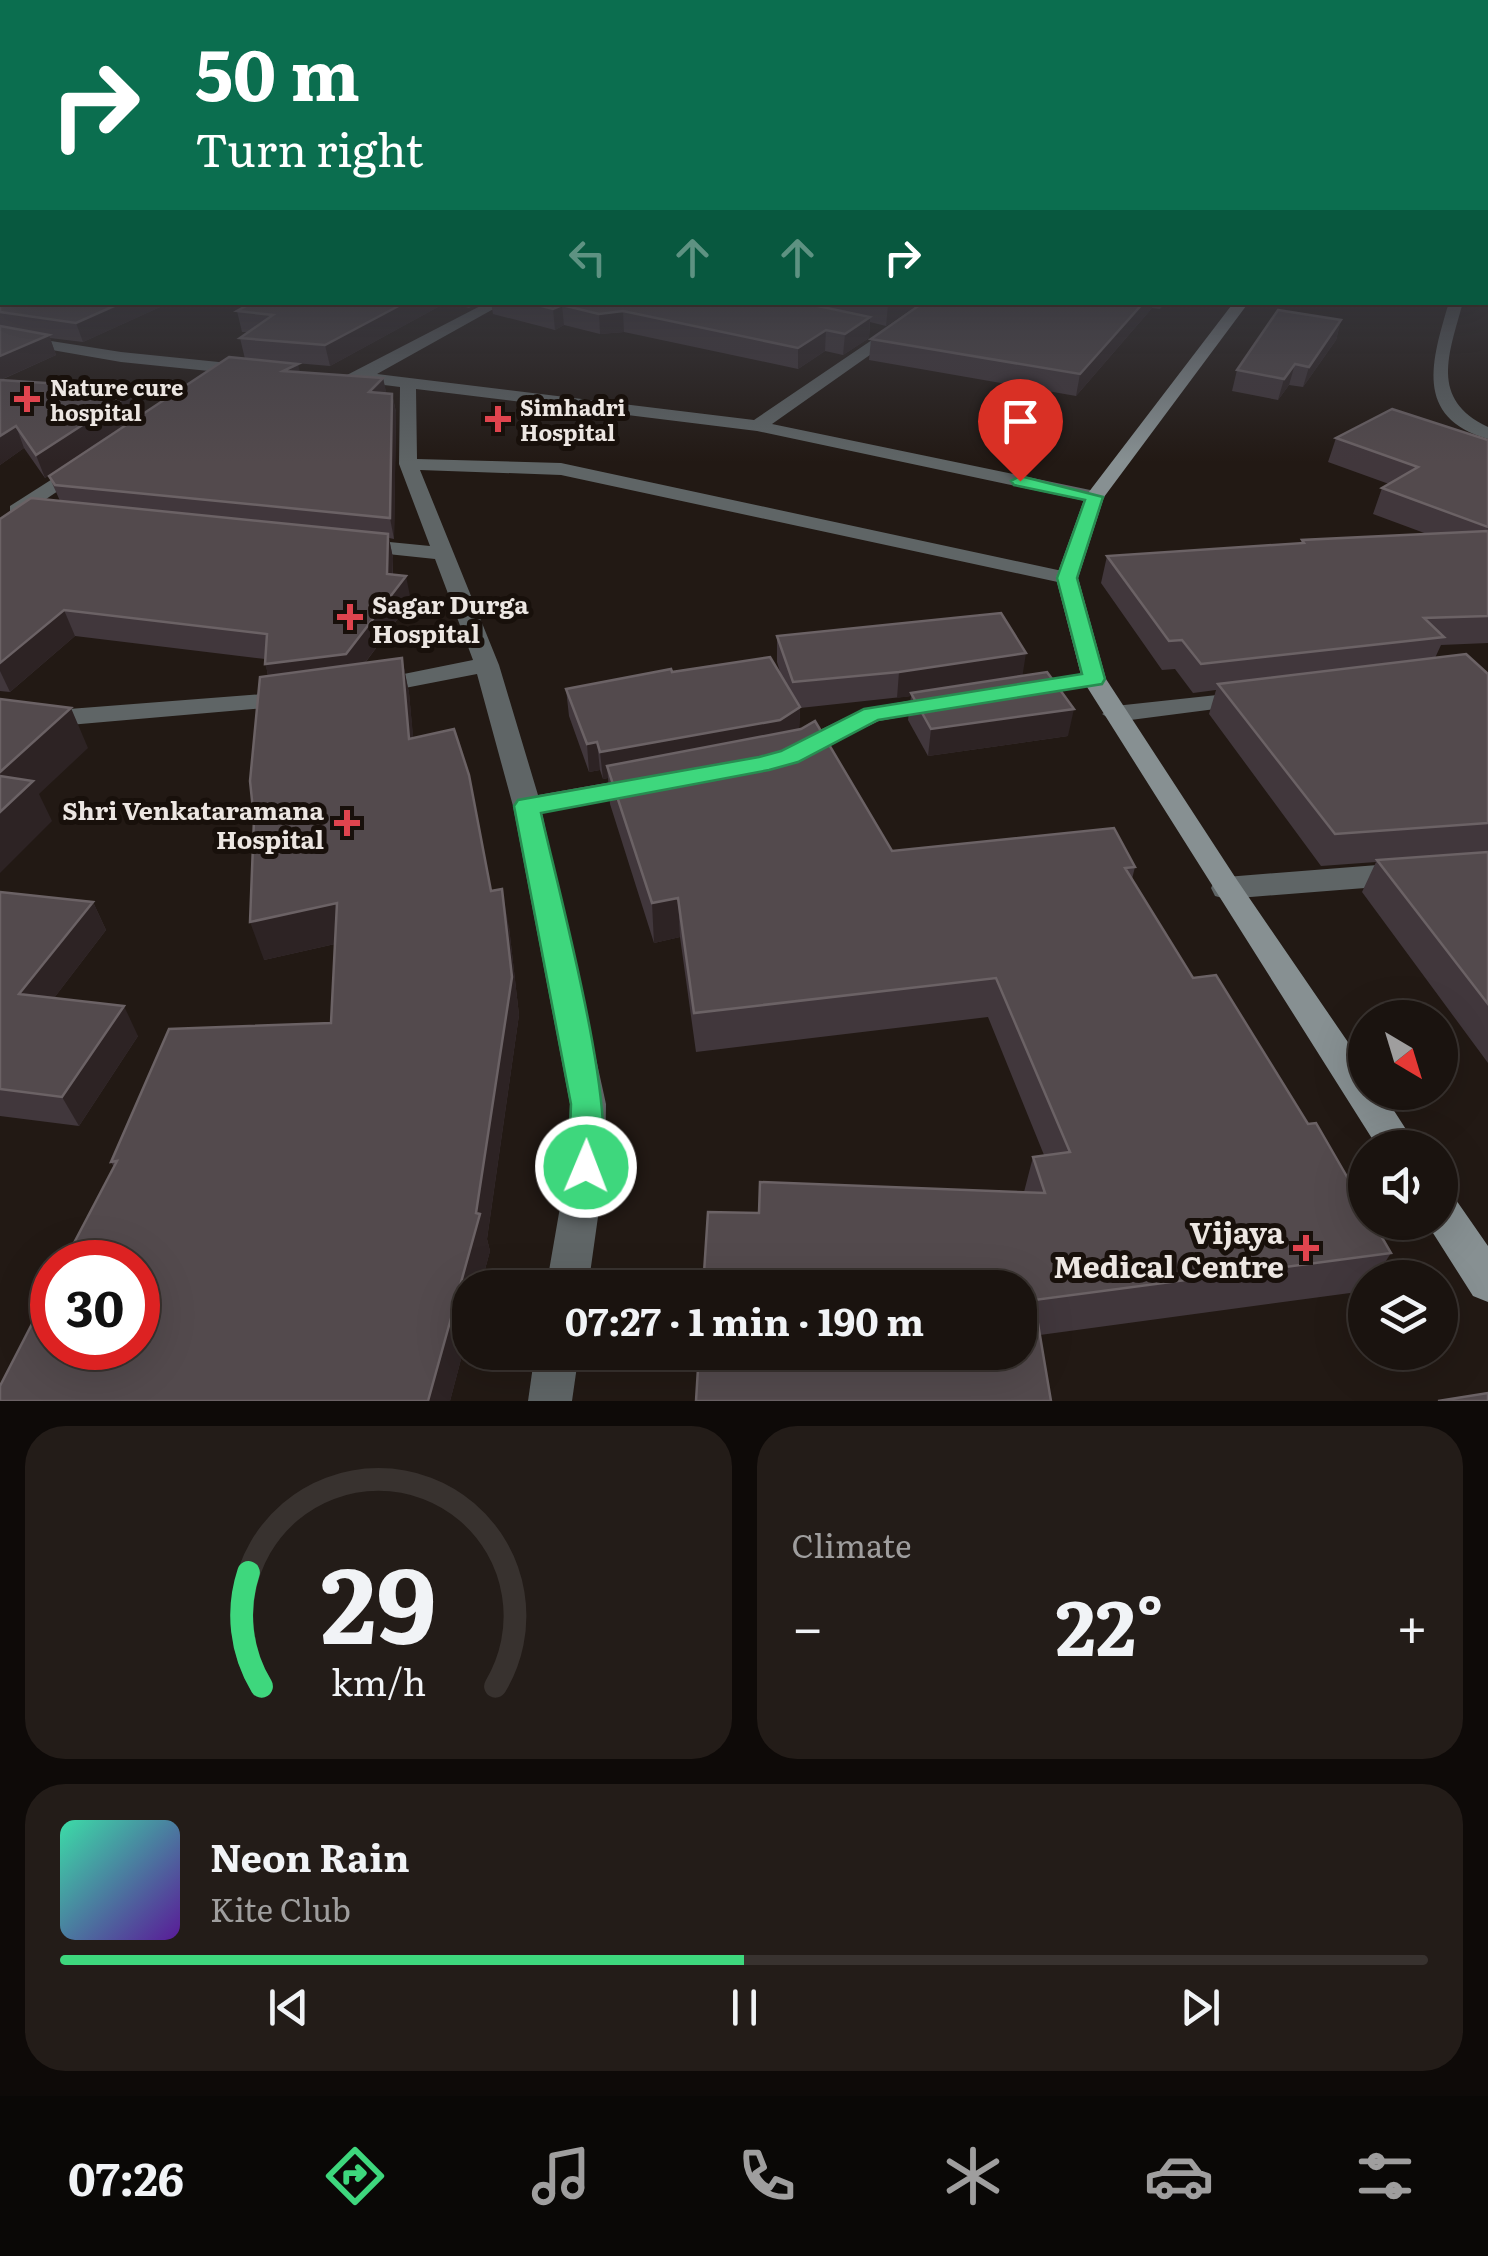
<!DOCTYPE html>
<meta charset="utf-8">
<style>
:root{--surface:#1a130f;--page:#231c18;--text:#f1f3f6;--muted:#9f9e9e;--line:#38322f;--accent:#3ed77d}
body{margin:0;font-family:Literata,serif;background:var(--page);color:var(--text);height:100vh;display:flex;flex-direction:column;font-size:38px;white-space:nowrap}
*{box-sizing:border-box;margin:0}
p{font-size:32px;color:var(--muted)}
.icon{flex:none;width:55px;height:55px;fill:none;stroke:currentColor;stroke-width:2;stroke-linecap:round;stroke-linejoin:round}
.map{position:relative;height:1401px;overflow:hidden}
.details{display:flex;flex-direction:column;gap:25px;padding:25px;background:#0e0a08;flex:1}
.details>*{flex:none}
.guide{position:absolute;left:0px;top:0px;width:1490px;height:305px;box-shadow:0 10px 40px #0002,0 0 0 2px var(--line);background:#0b6e4f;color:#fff;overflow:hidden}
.needle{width:65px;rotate:142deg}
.buttons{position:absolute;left:1348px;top:1000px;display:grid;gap:20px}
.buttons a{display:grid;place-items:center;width:110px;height:110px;border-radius:50%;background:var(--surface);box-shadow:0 10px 40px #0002,0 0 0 2px var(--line);font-size:50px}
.speed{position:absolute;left:30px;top:1240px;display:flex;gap:20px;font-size:50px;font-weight:700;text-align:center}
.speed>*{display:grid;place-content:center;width:130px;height:130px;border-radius:50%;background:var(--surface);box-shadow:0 10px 40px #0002,0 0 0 2px var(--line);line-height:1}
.speed .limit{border:15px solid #d22;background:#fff;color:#111}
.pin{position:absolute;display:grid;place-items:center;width:85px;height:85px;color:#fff;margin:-102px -42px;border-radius:50% 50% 50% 0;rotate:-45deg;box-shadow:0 0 10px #0007}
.pin .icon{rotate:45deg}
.me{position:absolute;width:110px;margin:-55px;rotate:1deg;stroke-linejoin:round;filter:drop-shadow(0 0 8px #0008)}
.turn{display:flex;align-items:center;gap:35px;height:210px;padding:0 30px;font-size:45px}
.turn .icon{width:130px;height:130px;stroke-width:2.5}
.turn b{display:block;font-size:70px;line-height:85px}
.lanes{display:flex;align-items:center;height:95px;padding:0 30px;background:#0003;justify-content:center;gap:50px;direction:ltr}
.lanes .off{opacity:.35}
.big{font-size:75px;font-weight:700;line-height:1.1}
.details .tile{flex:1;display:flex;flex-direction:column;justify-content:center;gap:15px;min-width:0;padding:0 35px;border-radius:40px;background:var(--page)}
.details .dial{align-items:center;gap:0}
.dial svg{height:260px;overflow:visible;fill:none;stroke:var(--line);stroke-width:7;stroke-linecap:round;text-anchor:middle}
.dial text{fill:var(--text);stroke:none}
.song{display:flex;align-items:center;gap:30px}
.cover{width:120px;height:120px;border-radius:15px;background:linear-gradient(135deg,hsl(160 70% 55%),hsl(270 70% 35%))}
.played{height:10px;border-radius:5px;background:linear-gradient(90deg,var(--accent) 50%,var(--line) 50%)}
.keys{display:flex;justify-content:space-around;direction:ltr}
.heat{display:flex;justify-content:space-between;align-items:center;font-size:55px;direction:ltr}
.details .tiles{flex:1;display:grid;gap:25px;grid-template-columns:1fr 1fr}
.tile:last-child{grid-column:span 2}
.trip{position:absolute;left:452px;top:1270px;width:585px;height:100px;border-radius:40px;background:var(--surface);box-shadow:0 10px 40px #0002,0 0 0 2px var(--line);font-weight:700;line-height:100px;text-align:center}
.menu{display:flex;height:160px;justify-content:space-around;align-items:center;background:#0a0806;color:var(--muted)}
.menu .icon{width:70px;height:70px}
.menu .selected{color:var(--accent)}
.menu b{font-size:45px;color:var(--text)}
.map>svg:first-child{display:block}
</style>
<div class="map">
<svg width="1488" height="1401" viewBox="0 0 1488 1401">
<rect width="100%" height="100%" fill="#221914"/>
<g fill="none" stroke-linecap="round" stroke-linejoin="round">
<path fill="#5f6566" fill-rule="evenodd" d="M 1449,302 L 1463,302 C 1449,354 1429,399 1488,427 L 1488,439 C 1413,417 1432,360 1449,302 Z"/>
<g fill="#5f6566" fill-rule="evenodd">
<path d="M 488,302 L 506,302 L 377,374 L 754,420 L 928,302 L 945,302 L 772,424 L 1095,491 L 1105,497 L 1095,503 L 757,431 L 416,389 L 417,459 L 561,463 L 1067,572 L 1078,578 L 1067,584 L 561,475 L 420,470 L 499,665 L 538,795 L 640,777 L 650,780 L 654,786 L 650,792 L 640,795 L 542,813 L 606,1104 L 605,1167 L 588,1288 L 546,1288 L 567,1167 L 570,1104 L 513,806 L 477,674 L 374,694 L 362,687 L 374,680 L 473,660 L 435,559 L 359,551 L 349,545 L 359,539 L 430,546 L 399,464 L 400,387 L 353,381 L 345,376 Z"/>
<path d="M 0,333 L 121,352 L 248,365 L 256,370 L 248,375 L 121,362 L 0,341 Z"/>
<path d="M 79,462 L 88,468 L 86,472 L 24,514 L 10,514 L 10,506 Z"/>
<path d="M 1094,672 L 1106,679 L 1103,684 L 1025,697 L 1013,690 L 1025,683 Z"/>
<path d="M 290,692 L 299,695 L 302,700 L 299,705 L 69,725 L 0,716 L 0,700 L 69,709 Z"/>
<path d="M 1245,692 L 1254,694 L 1257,699 L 1254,704 L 1115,722 L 1102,714 L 1115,706 Z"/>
<path d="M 941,695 L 954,703 L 950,708 L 879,721 L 796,760 L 783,752 L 787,746 L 863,709 Z"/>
<path d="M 1403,863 L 1414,866 L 1418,874 L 1414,882 L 1403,885 L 1226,899 L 1215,896 L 1211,888 L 1215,880 L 1226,877 Z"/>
<path d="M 535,1352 L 579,1352 L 572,1401 L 528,1401 Z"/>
</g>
<g fill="#879092" fill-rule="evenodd">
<path d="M 1234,302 L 1249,302 L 1104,497 L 1078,578 L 1106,679 L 1237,880 L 1365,1067 L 1365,1092 L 1382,1092 L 1418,1148 L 1378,1148 L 1082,679 L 1056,578 L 1085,497 Z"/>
<path d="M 1440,1191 L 1454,1197 L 1488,1246 L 1488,1302 L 1473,1296 L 1426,1222 L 1440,1222 Z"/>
</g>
</g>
<g fill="#41373c">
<path d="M 0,266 L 171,302 L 83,342 L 50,338 L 56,355 L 1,380 L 145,411 L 45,478 L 24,448 L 0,465 Z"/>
<path d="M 253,302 L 447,302 L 330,366 L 248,359 L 300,372 L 383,378 L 386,393 L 392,394 L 396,412 L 394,539 L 389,538 L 393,558 L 393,575 L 411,601 L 365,663 L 402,658 L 409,693 L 413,738 L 509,927 L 519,1015 L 487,1239 L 490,1251 L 480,1288 L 470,1288 L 470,1325 L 450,1401 L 114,1167 L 111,1162 L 331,1023 L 335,944 L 264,960 L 268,676 L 265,659 L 75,636 L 10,692 L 0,691 L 0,519 L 60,501 L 49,476 L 245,359 L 240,338 L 247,332 L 242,332 L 237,311 Z"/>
<path d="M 448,302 L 479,302 L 469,308 Z"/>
<path d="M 491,302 L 921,302 L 886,326 L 870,322 L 869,338 L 843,355 L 825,351 L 798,369 L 624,332 L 600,334 L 564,325 L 555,330 L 493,314 Z"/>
<path d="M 924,302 L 1166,302 L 1160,309 L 1152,308 L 1076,396 L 869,360 L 871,339 Z"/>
<path d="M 1341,320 L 1336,340 L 1303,387 L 1289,385 L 1278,400 L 1232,391 L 1237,370 Z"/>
<path d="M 1336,438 L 1488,440 L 1488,643 L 1441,645 L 1435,658 L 1488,674 L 1488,1063 L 1362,892 L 1376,862 L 1321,866 L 1209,714 L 1216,690 L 1193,693 L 1175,669 L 1162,670 L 1101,583 L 1107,556 L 1301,543 L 1302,540 L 1427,534 L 1373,514 L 1382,488 L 1389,484 L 1328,462 Z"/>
<path d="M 777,636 L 1022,675 L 1068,736 L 928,756 L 908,720 L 911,696 L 800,708 L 799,730 L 892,851 L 1135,867 L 1132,879 L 1193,978 L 1308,1124 L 1391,1253 L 1375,1278 L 1365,1278 L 1365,1291 L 1040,1335 L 759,1213 L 1024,1192 L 1033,1157 L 1044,1155 L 988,1017 L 696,1052 L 680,937 L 654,943 L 610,804 L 608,778 L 603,779 L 600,770 L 589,772 L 569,716 L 566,689 L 672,672 L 781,675 L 777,662 Z"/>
<path d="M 0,892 L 93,902 L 106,930 L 54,998 L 138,1036 L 79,1126 L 0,1116 Z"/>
</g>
<g fill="#2d2324">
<path d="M 123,302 L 171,302 L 83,342 L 76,323 Z"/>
<path d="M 406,302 L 447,302 L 330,366 L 325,345 Z"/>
<path d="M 892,302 L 921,302 L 886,326 L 888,305 Z"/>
<path d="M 1144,302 L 1153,302 L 1152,308 L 1076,396 L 1080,374 Z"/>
<path d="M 562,305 L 564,325 L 555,330 L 553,309 Z"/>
<path d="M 623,311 L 624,332 L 600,334 L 599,314 Z"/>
<path d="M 870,317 L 869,338 L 843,355 L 845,334 Z"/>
<path d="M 1341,320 L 1336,340 L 1303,387 L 1309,367 Z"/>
<path d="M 826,330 L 825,351 L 798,369 L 798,348 Z"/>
<path d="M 49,335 L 56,355 L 0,380 L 0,356 Z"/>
<path d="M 298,364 L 302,381 L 283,371 Z"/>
<path d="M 1295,364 L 1289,385 L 1278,400 L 1284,379 Z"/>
<path d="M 383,378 L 387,396 L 369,392 Z"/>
<path d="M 138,389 L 145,411 L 45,478 L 36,455 Z"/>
<path d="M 392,394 L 396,412 L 394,539 L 390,518 Z"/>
<path d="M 16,426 L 24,448 L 0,465 L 0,436 Z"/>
<path d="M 388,534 L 393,558 L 392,594 L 406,576 L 411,601 L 352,680 L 273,691 L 265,664 L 387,574 Z"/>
<path d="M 64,610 L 75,636 L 10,692 L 0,671 L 0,663 Z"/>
<path d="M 1026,653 L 1022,679 L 911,693 L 911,696 L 897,698 L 899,672 Z"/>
<path d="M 402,658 L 409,693 L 417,776 L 409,739 Z"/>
<path d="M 800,707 L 799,734 L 607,766 L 608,778 L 603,779 L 600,752 Z"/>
<path d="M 71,708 L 88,748 L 39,794 L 52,821 L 0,873 L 0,772 Z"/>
<path d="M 1074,709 L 1068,736 L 928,756 L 931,729 Z"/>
<path d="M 597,742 L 600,770 L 589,772 L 587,744 Z"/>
<path d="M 502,889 L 509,927 L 519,1015 L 487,1239 L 490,1251 L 480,1288 L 470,1288 L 470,1325 L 450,1401 L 428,1401 L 476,1213 Z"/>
<path d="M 678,898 L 680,937 L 654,943 L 652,903 Z"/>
<path d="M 93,902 L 106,930 L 35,1023 L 19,994 Z"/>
<path d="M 337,903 L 348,941 L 264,960 L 250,922 Z"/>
<path d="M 124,1006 L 138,1036 L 79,1126 L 62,1097 Z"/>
</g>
<g fill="#534a4d" stroke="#6b6265" stroke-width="2.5">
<path d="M 0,266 L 2,266 L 2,302 L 123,302 L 76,323 L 0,312 Z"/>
<path d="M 253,302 L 406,302 L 325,345 L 240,338 L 273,315 L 237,311 Z"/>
<path d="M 526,302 L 799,302 L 870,317 L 845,334 L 826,330 L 798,348 L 623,311 L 599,314 L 562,305 L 553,309 Z"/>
<path d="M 924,302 L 1144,302 L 1080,374 L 871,339 Z"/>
<path d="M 1278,310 L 1341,320 L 1309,367 L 1295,364 L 1284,379 L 1237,370 Z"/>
<path d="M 0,326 L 49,335 L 0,356 Z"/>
<path d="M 229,357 L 298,364 L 283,371 L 383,378 L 369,392 L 392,394 L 390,518 L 55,485 L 49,476 Z"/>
<path d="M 0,380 L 138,389 L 36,455 L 16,426 L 0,436 Z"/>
<path d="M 1392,409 L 1488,440 L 1488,527 L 1382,488 L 1418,467 L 1336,438 Z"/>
<path d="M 31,498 L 388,534 L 387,574 L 406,576 L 346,654 L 265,664 L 267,634 L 64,610 L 0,663 L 0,519 Z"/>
<path d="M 1488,531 L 1488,616 L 1424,618 L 1444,637 L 1201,664 L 1182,640 L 1169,641 L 1107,556 L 1304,543 L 1302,540 Z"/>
<path d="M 1001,613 L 1026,653 L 899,672 L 793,682 L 777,636 Z"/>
<path d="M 1466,654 L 1488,674 L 1488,823 L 1335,834 L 1218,684 Z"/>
<path d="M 770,657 L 800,707 L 780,720 L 600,752 L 597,742 L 587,744 L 566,689 L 671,669 L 672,672 Z"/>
<path d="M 402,658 L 409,739 L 454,729 L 469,775 L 491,891 L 502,889 L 512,977 L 476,1213 L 480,1214 L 428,1401 L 0,1401 L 0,1386 L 52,1285 L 52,1348 L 138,1348 L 138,1262 L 64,1262 L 117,1161 L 111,1162 L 169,1029 L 331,1023 L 337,903 L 250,922 L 254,819 L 250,781 L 260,677 Z"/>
<path d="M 1047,672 L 1074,709 L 931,729 L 911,693 Z"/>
<path d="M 0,699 L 71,708 L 0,772 Z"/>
<path d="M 815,721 L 892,851 L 1114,828 L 1135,867 L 1125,868 L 1193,978 L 1216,975 L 1308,1124 L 1316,1123 L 1365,1208 L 1365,1222 L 1373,1222 L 1391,1253 L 1034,1300 L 1051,1401 L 696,1401 L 699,1352 L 1020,1352 L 1020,1288 L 703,1288 L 708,1212 L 759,1213 L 760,1182 L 1045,1193 L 1033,1157 L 1070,1152 L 996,978 L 694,1013 L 678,898 L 652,903 L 607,766 L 801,729 Z"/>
<path d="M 0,776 L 33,781 L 0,812 Z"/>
<path d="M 1488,852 L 1488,1004 L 1377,860 Z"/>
<path d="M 0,892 L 93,902 L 19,994 L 124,1006 L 62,1097 L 0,1089 Z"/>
<path d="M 1488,1393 L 1488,1401 L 1438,1401 Z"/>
</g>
<linearGradient id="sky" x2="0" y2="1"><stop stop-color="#130e0b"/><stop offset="0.58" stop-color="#3e3e45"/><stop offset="1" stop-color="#3e3e45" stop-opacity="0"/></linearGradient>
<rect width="1488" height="462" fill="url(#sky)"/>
<path fill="#3ed77d" stroke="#288c51" stroke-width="2.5" d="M 1020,476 L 1103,497 L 1077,578 L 1105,679 L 1102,684 L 878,720 L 798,762 L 769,770 L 541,813 C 556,882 623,1124 598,1178 L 586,1183 L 574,1178 L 569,1167 L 571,1104 L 514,806 L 518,800 L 759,757 L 781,751 L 864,709 L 1082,674 L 1057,578 L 1085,500 L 1014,485 L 1011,481 Z"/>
<g fill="#e0444e" stroke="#18100b" stroke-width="4">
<path d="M22 384h10v10h10v10h-10v10h-10v-10h-10v-10h10z"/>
<path d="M493 404h10v10h10v10h-10v10h-10v-10h-10v-10h10z"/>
<path d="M345 602h10v10h10v10h-10v10h-10v-10h-10v-10h10z"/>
<path d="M342 808h10v10h10v10h-10v10h-10v-10h-10v-10h10z"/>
<path d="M1301 1233h10v10h10v10h-10v10h-10v-10h-10v-10h10z"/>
</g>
<g text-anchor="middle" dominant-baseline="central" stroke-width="10" stroke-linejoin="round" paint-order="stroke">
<g font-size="22" font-weight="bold" fill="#ece6e2" stroke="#18100b" text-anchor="start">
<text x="50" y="386">Nature cure<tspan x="50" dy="25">hospital</tspan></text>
<text x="520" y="406">Simhadri<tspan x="520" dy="25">Hospital</tspan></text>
</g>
<g font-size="25" font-weight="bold" fill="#ece6e2" stroke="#18100b" text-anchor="start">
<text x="372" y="603">Sagar Durga<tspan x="372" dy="29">Hospital</tspan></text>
<text x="324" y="809" text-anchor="end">Shri Venkataramana<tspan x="324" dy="29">Hospital</tspan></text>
</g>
<g font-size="30" font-weight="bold" fill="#ece6e2" stroke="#18100b" text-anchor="end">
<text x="1284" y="1231">Vijaya<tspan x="1284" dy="34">Medical Centre</tspan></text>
</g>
</g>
</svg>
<div class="buttons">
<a><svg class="needle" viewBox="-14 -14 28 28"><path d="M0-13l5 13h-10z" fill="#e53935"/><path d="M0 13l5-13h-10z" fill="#9f9e9e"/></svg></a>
<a><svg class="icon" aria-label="sound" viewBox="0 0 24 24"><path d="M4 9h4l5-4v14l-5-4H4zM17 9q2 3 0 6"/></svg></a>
<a><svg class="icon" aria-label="layers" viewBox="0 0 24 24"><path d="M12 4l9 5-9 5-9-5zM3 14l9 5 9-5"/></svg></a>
</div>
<div class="speed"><div class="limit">30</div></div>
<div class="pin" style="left:1020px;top:481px;background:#d93025"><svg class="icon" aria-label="arrive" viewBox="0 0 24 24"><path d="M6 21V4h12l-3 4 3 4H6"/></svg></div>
<svg class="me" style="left:586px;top:1167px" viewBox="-20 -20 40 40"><circle r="17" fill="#3ed77d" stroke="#fff" stroke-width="3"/><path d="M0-11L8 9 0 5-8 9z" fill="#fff"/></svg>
<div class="trip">07:27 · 1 min · 190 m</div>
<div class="guide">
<div class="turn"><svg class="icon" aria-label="right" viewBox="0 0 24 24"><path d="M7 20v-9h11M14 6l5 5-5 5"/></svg><div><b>50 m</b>Turn right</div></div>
<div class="lanes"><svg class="icon off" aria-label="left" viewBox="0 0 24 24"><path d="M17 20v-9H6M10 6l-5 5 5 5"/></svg><svg class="icon off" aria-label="ahead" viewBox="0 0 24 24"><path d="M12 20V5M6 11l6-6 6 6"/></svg><svg class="icon off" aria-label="ahead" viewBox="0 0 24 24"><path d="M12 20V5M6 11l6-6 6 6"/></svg><svg class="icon" aria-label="right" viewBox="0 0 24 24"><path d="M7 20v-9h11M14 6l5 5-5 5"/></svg></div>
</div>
</div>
<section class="details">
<div class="tiles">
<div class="tile dial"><svg viewBox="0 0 100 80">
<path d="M14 69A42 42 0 1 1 86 69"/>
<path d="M14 69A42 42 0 0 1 10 34" stroke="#3ed77d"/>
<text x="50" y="56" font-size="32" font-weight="700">29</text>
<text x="50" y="72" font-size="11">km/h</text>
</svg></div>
<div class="tile"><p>Climate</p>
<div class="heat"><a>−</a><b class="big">22°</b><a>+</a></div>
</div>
<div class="tile">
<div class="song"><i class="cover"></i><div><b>Neon Rain</b><p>Kite Club</p></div></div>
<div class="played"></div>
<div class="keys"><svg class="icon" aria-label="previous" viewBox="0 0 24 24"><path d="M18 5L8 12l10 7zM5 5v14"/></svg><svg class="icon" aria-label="pause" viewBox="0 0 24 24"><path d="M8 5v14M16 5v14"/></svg><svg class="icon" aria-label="next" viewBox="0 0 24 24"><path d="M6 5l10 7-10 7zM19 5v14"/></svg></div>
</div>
</div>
</section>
<nav class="menu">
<b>07:26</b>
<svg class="icon selected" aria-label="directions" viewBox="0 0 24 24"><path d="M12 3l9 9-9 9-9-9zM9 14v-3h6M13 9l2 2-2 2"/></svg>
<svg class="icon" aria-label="music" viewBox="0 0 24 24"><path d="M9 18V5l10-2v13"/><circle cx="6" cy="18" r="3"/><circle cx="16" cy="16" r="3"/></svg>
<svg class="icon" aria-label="phone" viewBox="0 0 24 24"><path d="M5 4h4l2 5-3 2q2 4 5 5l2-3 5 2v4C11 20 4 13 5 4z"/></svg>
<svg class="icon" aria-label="climate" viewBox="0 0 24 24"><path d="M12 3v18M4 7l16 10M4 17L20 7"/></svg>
<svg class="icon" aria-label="car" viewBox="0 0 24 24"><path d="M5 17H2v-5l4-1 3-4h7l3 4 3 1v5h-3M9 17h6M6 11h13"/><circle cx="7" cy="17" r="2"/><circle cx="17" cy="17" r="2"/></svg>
<svg class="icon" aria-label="filters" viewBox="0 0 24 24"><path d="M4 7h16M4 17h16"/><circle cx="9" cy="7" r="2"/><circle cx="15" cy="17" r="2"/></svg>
</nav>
